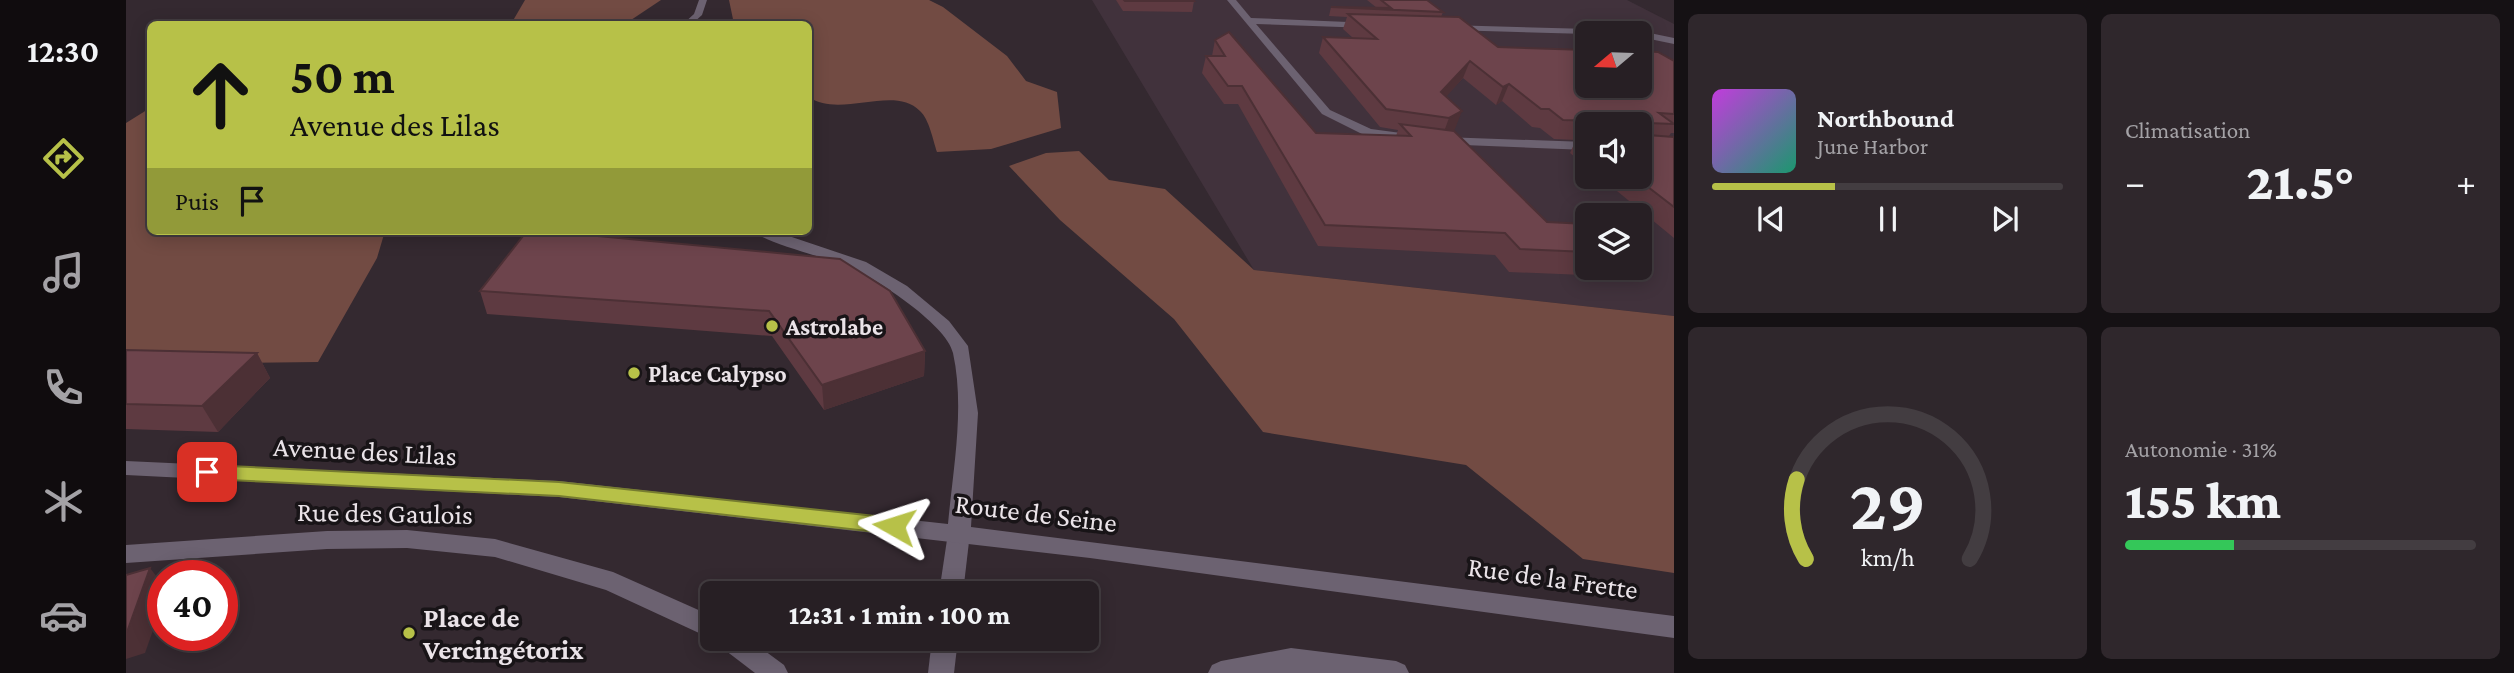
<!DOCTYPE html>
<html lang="fr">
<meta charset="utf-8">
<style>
:root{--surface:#271f24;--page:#2f272c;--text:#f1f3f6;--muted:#a4a2a6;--line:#433d41;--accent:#b7c148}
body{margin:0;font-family:"Crimson Pro",serif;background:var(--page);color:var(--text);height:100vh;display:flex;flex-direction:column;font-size:26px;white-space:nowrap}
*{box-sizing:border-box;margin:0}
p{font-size:23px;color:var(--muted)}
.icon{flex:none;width:38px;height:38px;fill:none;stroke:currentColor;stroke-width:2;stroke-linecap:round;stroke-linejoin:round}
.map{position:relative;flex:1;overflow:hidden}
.drawer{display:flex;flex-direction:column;gap:14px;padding:14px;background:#151114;width:840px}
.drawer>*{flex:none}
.banner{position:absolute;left:21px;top:21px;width:665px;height:214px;border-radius:10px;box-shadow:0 4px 18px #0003,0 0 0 2px var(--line);background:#b7c148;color:#111;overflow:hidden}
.needle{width:46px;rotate:251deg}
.tools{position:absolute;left:1449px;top:21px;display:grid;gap:14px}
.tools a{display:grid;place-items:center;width:77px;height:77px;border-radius:10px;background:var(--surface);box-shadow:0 4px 18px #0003,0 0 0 2px var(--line);font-size:35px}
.speed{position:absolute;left:21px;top:560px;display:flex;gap:14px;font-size:35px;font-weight:700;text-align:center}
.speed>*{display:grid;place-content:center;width:91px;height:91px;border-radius:50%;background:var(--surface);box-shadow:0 4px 18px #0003,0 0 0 2px var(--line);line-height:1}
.speed .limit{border:10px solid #d22;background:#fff;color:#111}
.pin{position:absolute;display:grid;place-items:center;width:60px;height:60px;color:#fff;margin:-30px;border-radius:14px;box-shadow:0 4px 10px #0006}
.me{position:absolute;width:77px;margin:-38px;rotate:276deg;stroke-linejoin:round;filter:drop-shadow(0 0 5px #0008)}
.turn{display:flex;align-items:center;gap:24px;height:147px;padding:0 28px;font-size:32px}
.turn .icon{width:91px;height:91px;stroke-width:2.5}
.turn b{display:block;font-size:49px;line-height:60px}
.then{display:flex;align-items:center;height:66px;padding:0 28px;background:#0003;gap:14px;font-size:26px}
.big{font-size:52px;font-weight:800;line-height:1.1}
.drawer .widget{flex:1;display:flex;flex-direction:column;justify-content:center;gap:10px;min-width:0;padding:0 24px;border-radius:10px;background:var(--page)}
.drawer .dial{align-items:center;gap:0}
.dial svg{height:182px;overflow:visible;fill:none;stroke:var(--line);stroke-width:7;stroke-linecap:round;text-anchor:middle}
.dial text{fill:var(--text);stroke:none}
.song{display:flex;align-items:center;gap:21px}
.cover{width:84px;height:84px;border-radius:10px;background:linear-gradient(135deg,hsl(290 70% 55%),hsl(160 70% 35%))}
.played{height:7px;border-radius:4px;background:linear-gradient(90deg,var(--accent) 35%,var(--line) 35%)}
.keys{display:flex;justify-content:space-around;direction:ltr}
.heat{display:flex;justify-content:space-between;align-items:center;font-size:38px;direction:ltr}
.charge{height:10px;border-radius:5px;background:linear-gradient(90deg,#34c759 31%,var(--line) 0)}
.drawer .tiles{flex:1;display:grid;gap:14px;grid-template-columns:repeat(2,1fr)}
.trip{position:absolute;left:574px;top:581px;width:399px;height:70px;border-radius:10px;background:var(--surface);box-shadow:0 4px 18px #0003,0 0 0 2px var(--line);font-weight:800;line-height:70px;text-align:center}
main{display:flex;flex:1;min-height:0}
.tab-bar{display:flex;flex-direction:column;width:126px;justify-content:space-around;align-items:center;background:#100c0e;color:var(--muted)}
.tab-bar .icon{width:49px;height:49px}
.tab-bar .on{color:var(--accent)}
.tab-bar b{font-size:32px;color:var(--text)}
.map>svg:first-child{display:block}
</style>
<main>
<nav class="tab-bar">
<b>12:30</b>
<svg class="icon on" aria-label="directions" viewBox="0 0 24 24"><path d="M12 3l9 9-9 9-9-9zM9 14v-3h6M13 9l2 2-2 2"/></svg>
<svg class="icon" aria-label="music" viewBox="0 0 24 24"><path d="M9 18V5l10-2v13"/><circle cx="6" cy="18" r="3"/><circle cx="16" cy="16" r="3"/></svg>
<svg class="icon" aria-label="phone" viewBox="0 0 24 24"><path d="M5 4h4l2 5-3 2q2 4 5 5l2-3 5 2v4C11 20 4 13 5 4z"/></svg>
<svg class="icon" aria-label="climate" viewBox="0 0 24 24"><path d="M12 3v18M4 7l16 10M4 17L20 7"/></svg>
<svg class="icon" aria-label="car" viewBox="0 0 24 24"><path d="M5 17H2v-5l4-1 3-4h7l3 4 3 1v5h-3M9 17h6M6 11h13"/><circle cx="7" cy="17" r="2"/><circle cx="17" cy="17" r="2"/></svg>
</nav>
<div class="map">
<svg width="1548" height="673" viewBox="0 0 1548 673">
<rect width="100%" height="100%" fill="#342930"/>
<path fill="#41323c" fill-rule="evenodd" d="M 966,0 L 1501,0 L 1548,24 L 1548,316 L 1128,270 ZM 1461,33 L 1514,33 L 1514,86 L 1461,86 ZM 1461,124 L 1514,124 L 1514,177 L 1461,177 ZM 1461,215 L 1514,215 L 1514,268 L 1461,268 Z"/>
<g fill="#724b43">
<path d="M 399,0 L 535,0 L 499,24 L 385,24 Z"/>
<path d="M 603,0 L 803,0 L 817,7 L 881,56 L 900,81 L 931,92 L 935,128 L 865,149 L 811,152 C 807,140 803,119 794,111 C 768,84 714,119 683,97 L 682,24 L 608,24 Z"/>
<path d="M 24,108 L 24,231 L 259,231 L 251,258 L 192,362 L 0,364 L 0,123 Z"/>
<path d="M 953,151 L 983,180 L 1039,189 L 1128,270 L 1548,316 L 1548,573 L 1457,559 L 1340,465 L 1137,432 L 1048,319 L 934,220 L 883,166 L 920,153 Z"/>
</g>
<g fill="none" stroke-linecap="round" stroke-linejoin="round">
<g fill="#6c6271" fill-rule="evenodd">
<path d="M 1101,0 L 1110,0 L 1125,18 L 1246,23 L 1248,25 L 1243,28 L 1130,24 L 1204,110 L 1245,129 L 1290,135 L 1290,141 L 1238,135 L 1196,114 Z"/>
<path d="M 1321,25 L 1502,30 L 1507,33 L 1461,34 L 1324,30 L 1321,29 Z"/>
<path d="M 1514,31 L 1548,38 L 1548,44 L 1514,37 L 1514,33 L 1510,33 Z"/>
<path d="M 1317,137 L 1461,142 L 1461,150 L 1313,144 L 1311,141 Z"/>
<path d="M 833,524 L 841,527 L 844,533 L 837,593 L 813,593 L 822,533 L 825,527 Z"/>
<path d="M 281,530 L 369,539 L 487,572 L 586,616 L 586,639 L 480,590 L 369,557 L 281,548 L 201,549 L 0,563 L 0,545 L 201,531 Z"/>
<path d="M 591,639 L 623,639 L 658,665 L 662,673 L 629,673 L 595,647 Z"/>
<path d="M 806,639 L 832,639 L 828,673 L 802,673 Z"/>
<path d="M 1165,648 L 1270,661 L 1279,665 L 1283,673 L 1082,673 L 1086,665 L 1095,661 Z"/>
</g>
<g fill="#6c6271" fill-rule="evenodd">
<path d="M 573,0 L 581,0 L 576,15 L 566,24 L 557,24 L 568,14 Z"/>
<path d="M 627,231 L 648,231 L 740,262 L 781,286 L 823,321 L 842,346 L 852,413 L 845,527 L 1548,616 L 1548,638 L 964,558 L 433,497 L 0,475 L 0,461 L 433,481 L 822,524 C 827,469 839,408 827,353 C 821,324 744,274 717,264 C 698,258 638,242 627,231 Z"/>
</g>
</g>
<g fill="#5e3a41">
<path d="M 990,0 L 1067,0 L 1068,1 L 1066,12 L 997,11 Z"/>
<path d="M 1241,0 L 1301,0 L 1317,12 L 1315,17 L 1372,47 L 1548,61 L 1548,133 L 1545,133 L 1543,136 L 1548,137 L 1548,238 L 1474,177 L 1514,177 L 1514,124 L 1461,124 L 1461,167 L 1444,153 L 1450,140 L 1428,139 L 1414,128 L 1406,127 L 1376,101 L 1370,105 L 1337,78 L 1320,96 L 1329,129 L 1326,130 L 1421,222 L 1461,224 L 1461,268 L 1487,268 L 1482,276 L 1383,272 L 1369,255 L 1192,246 L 1112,104 L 1098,104 L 1076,73 L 1080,56 L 1086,56 L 1089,40 L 1190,133 L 1270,136 L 1272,130 L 1254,127 L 1193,53 L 1197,37 L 1227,38 L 1217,29 L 1221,17 L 1203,16 L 1205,7 L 1251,8 Z"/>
<path d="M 401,231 L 799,351 L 798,376 L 698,410 L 646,336 L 361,314 L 354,291 Z"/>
<path d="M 0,350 L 131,353 L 144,378 L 92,432 L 0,429 Z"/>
</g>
<g fill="#4c3035">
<path d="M 1344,61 L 1337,78 L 1309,109 L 1315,92 Z"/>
<path d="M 1383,84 L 1376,101 L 1370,105 L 1377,87 Z"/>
<path d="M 1336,111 L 1329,129 L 1316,137 L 1323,118 Z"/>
<path d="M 799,351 L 798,376 L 698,410 L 696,385 Z"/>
<path d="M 131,353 L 144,378 L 92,432 L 76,406 Z"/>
<path d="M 24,568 L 37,585 L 37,602 L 19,653 L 0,659 L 0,632 Z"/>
</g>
<g fill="#6d444c" stroke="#4c3035" stroke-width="2">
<path d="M 998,0 L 1067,0 L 1068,1 L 999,1 Z"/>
<path d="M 1255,0 L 1301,0 L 1317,12 L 1205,7 L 1265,8 Z"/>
<path d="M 1222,14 L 1333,17 L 1372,47 L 1461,50 L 1461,86 L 1514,86 L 1514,51 L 1532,52 L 1548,61 L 1548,114 L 1533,113 L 1548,124 L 1522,123 L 1522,135 L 1548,137 L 1548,207 L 1509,177 L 1514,177 L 1514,124 L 1472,124 L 1472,121 L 1437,120 L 1423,109 L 1415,109 L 1383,84 L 1377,87 L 1344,61 L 1315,92 L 1336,111 L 1323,118 L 1260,109 L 1197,37 L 1251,39 Z"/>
<path d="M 1103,32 L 1190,133 L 1285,136 L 1274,124 L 1328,131 L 1421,222 L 1461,224 L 1461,252 L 1394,249 L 1379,233 L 1199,225 L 1116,86 L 1102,86 L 1080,56 L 1099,56 L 1089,40 Z"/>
<path d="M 1461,133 L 1461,140 L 1453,134 Z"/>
<path d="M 401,231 L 419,231 L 714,259 L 764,291 L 799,351 L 696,385 L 643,311 L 354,291 Z"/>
<path d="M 0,350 L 131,353 L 76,406 L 0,404 Z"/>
<path d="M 24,568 L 1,632 L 0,632 L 0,575 Z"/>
</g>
<path fill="#b7c148" stroke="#777d2f" stroke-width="2" d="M 81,465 L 433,482 L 768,518 L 776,521 L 779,526 L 776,532 L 768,534 L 433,496 L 81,479 L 72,472 Z"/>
<g fill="#b7c148" stroke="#181417" stroke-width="2.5">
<circle cx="646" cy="326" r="7"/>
<circle cx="508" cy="373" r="7"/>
<circle cx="283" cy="633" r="7"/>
</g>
<g text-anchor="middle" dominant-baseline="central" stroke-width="7" stroke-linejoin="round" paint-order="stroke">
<g font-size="24" font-weight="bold" fill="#eae3e8" stroke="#181417" text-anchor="start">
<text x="660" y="326">Astrolabe</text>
<text x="522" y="373">Place Calypso</text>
</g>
<g font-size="28" fill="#eae3e8" stroke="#181417">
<text transform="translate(239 451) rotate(3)">Avenue des Lilas</text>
<text transform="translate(259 513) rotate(1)">Rue des Gaulois</text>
<text transform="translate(910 513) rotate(7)">Route de Seine</text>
<text transform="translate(1427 578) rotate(8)">Rue de la Frette</text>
</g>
<g font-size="28" font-weight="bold" fill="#eae3e8" stroke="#181417" text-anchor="start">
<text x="297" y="617">Place de<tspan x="297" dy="32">Vercingétorix</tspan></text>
</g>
</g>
</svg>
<div class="tools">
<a><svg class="needle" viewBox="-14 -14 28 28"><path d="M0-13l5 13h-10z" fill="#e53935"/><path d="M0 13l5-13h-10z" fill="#a4a2a6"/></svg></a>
<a><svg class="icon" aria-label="sound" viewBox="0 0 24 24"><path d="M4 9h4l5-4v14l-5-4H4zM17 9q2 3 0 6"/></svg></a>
<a><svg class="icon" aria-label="layers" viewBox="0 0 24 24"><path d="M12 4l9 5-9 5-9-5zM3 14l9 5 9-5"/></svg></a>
</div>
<div class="speed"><div class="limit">40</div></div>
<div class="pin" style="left:81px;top:472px;background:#d93025"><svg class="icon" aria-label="arrive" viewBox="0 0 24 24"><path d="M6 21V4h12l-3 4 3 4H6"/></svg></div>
<svg class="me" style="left:768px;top:526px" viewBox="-20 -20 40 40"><path d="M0-17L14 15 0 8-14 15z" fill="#b7c148" stroke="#fff" stroke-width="4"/></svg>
<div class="trip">12:31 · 1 min · 100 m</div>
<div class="banner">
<div class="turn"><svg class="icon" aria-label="ahead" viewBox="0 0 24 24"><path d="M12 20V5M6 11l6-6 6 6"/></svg><div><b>50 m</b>Avenue des Lilas</div></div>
<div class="then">Puis<svg class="icon" aria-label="arrive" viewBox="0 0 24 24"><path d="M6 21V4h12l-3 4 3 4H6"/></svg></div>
</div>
</div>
<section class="drawer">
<div class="tiles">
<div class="widget">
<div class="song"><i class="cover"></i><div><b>Northbound</b><p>June Harbor</p></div></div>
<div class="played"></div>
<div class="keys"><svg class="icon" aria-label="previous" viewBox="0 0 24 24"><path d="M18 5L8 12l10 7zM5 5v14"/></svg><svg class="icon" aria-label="pause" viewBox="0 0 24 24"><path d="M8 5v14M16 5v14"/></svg><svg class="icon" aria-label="next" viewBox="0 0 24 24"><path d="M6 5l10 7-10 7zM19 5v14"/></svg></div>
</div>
<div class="widget"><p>Climatisation</p>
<div class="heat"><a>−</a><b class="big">21.5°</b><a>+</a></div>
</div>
<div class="widget dial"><svg viewBox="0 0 100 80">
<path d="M14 69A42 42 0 1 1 86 69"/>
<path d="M14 69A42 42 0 0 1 10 34" stroke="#b7c148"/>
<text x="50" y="56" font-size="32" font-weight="700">29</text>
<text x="50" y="72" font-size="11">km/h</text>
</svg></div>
<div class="widget"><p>Autonomie · 31%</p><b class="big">155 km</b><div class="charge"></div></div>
</div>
</section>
</main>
